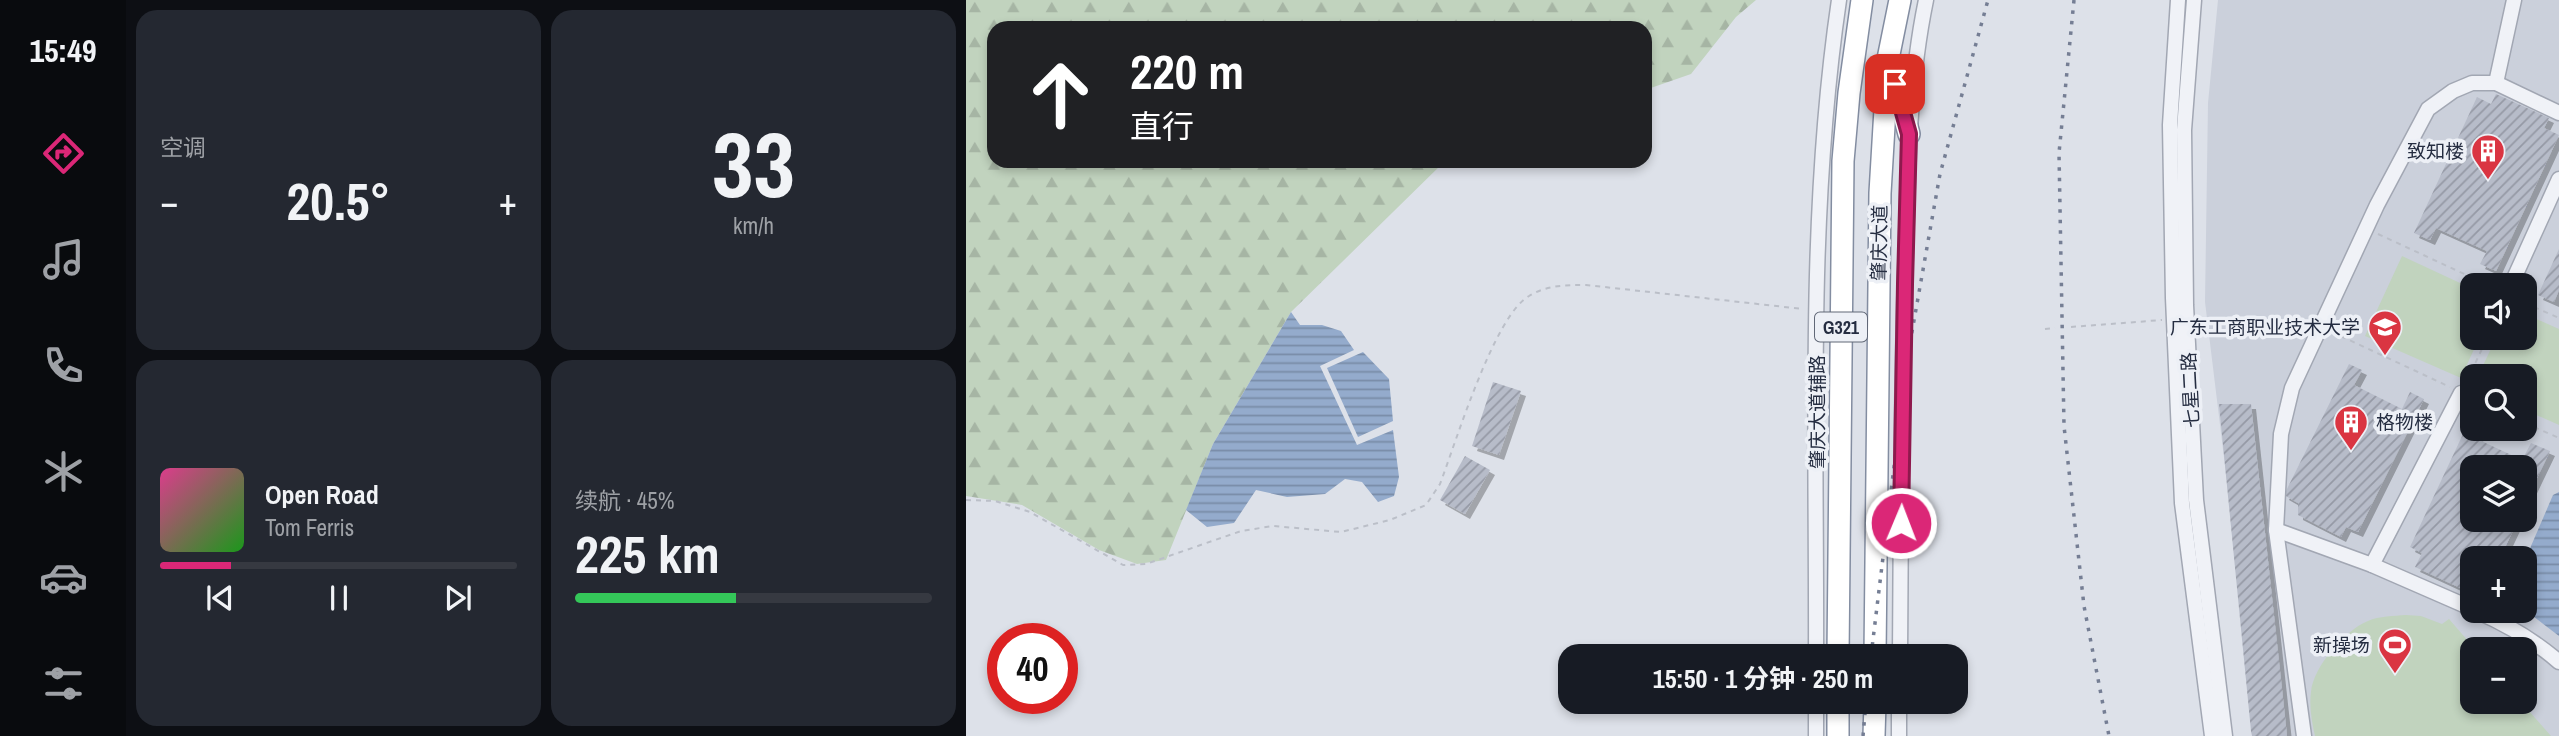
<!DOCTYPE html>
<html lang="zh">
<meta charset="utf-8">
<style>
:root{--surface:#171b24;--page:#242831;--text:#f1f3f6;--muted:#9ea1a6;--line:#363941;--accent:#db2777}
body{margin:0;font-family:"Archivo Narrow","Noto Sans SC",sans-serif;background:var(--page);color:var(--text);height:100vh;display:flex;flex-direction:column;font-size:26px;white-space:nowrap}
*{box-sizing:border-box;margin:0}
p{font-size:23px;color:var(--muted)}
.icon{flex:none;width:38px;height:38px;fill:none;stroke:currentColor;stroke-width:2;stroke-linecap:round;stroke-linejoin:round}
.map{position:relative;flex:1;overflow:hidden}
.drawer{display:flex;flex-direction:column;gap:10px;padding:10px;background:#0d0f14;width:840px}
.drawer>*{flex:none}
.guide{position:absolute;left:21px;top:21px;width:665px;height:147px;border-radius:21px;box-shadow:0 4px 10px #0003;background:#202124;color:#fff;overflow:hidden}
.fabs{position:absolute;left:1494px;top:273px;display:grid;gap:14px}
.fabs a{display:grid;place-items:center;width:77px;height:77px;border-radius:14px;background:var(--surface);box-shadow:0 4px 10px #0003;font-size:35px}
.speed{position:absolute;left:21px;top:623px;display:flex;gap:14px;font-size:35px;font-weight:700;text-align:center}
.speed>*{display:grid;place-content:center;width:91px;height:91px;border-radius:50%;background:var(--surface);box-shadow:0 4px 10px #0003;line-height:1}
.speed .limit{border:10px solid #d22;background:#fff;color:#111}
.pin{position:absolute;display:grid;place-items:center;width:60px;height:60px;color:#fff;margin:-30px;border-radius:14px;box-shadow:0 4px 10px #0006}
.me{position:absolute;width:77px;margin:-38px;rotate:1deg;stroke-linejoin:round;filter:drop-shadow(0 0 5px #0008)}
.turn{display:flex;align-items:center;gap:24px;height:147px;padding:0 28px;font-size:32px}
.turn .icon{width:91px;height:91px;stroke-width:2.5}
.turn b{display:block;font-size:49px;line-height:60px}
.big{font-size:52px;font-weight:700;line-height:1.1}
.drawer .card{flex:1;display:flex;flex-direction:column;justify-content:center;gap:10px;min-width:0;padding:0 24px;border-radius:21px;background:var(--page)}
.drawer .dial{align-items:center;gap:0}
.dial b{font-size:91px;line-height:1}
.song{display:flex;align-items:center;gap:21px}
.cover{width:84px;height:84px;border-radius:10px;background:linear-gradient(135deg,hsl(330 70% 55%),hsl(120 70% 35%))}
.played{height:7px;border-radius:4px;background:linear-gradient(90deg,var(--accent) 20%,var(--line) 20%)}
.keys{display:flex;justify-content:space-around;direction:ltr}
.heat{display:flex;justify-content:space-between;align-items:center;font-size:38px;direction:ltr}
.charge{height:10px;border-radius:5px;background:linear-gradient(90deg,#34c759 45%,var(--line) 0)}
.drawer .tiles{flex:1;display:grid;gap:10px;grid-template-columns:repeat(2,1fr)}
.trip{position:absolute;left:592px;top:644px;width:410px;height:70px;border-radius:21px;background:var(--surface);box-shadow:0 4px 10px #0003;font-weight:700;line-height:70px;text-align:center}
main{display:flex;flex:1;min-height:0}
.tabs{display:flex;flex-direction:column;width:126px;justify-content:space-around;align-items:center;background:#090b0e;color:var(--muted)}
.tabs .icon{width:49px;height:49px}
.tabs .active{color:var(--accent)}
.tabs b{font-size:32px;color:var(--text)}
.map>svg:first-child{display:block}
</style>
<main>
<nav class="tabs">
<b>15:49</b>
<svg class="icon active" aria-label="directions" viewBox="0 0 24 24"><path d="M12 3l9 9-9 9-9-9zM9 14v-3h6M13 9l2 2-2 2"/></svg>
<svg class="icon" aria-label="music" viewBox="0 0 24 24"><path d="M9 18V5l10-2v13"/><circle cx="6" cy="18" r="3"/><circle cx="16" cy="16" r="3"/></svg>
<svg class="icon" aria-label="phone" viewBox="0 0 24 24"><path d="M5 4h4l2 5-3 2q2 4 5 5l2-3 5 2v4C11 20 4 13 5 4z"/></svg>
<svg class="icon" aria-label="climate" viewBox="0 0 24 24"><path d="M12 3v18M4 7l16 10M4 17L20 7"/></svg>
<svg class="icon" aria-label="car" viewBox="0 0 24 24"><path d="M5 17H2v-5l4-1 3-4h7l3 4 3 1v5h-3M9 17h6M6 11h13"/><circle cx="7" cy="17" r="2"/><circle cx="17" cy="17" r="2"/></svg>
<svg class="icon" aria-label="filters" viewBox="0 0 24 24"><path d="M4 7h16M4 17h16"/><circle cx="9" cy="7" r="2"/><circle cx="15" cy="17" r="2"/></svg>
</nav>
<section class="drawer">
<div class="tiles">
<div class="card"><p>空调</p>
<div class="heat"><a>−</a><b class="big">20.5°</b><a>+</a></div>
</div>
<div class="card dial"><b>33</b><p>km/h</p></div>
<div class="card">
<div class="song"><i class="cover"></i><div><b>Open Road</b><p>Tom Ferris</p></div></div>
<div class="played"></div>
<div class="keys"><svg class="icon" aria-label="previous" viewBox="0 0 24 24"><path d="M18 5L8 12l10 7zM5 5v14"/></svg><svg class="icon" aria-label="pause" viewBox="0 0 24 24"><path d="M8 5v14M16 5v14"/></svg><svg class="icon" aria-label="next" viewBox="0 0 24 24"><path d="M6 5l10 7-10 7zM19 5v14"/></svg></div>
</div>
<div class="card"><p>续航 · 45%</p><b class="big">225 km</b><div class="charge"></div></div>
</div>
</section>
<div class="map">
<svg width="1593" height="736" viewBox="0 0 1593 736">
<defs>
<pattern id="forest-firs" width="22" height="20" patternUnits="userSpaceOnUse" patternTransform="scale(1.75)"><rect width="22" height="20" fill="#c1d3be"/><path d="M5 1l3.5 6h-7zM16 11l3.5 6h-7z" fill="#a6b5a4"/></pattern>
<pattern id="water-rules" width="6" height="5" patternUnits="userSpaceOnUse" patternTransform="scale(1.75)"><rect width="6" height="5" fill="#94abcc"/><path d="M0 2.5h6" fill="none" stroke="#798ca7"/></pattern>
<pattern id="building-hatch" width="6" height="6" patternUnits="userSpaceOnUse" patternTransform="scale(1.75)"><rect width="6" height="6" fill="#b7bcc9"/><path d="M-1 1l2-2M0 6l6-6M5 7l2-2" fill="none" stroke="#9599a5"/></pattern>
<filter id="shadow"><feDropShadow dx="5" dy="5" stdDeviation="0" flood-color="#0004"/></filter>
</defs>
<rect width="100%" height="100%" fill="#dde1e9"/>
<path fill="#cbd0db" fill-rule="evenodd" d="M 1252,0 L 1593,0 L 1593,736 L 1292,736 L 1239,302 L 1242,103 ZM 1507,285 L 1559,285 L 1559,338 L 1507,338 ZM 1507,376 L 1559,376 L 1559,429 L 1507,429 ZM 1507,467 L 1559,467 L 1559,520 L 1507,520 ZM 1507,558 L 1559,558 L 1559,611 L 1507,611 ZM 1507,649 L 1559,649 L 1559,702 L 1507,702 Z"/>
<g fill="#c1d3be">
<path d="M 1436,256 L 1507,289 L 1507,338 L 1513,338 L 1495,378 L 1399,336 Z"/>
<path d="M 1559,314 L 1593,329 L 1593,425 L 1559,410 L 1559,376 L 1512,376 L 1530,338 L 1559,338 Z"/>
<path d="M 1440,615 L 1455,616 L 1476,624 L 1483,619 L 1509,649 L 1507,649 L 1507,702 L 1555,702 L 1585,736 L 1349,736 C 1346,722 1343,707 1345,692 C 1347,667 1379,630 1402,621 C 1413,616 1428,616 1440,615 Z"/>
</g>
<path fill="url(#forest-firs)" d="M 0,0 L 790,0 L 770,17 L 725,74 L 679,90 L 679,28 L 28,28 L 28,161 L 483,161 L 477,163 L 325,312 L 247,444 L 200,560 L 171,564 L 133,550 L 56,505 L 0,496 Z"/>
<g fill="url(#water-rules)">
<path d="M 325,312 L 334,325 L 356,325 L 375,331 L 388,350 L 354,366 L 391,445 L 427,430 L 433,477 L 428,496 L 412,502 L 396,482 L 379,479 L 359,494 L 321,497 L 290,490 L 268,523 L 241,527 L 220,510 L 247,444 Z"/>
<path d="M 397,352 L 423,379 L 427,421 L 392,437 L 361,368 Z"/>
<path d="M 1593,492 L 1593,636 L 1559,610 L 1559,560 L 1587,495 Z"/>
</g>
<g fill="url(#building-hatch)" filter="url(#shadow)">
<path d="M 1530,94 L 1583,118 L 1578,128 L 1593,135 L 1530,271 L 1514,264 L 1521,251 L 1470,228 L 1464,240 L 1448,233 L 1511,97 L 1525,104 Z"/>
<path d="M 1593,249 L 1593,290 L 1588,302 L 1572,295 Z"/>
<path d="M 1383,364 L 1396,370 L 1388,385 L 1436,409 L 1444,392 L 1458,399 L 1392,532 L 1380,527 L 1375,537 L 1332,515 L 1332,503 L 1318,495 Z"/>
<path d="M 527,382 L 555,391 L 533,455 L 506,446 Z"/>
<path d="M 1253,404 L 1285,404 L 1321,736 L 1286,736 L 1285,731 Z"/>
<path d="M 1505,417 L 1507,418 L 1507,429 L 1516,429 L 1511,439 L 1556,460 L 1565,443 L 1584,451 L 1559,503 L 1559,467 L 1507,467 L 1507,520 L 1552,520 L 1534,558 L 1507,558 L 1507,581 L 1501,591 L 1449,567 L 1456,553 L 1444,547 Z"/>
<path d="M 499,456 L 524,470 L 499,514 L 474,500 Z"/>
</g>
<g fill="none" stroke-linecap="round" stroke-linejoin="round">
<g stroke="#a2a7b3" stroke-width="17">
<g id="minor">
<path d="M 1212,0 L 1204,125 L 1207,298 L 1216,503 L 1246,736"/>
<path d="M 1228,0 L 1218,130 L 1220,305 L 1230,500 L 1259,736"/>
<path d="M 1530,83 L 1548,0"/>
<path d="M 1545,285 L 1593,179"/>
<path d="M 1310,530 L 1406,565 L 1507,609"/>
<path d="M 1406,565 L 1495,393"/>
<path d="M 1510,611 C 1540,624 1568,640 1593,662"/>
<path d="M 850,656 C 851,438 841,217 873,0"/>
<path d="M 934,656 C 935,520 935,384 940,248 C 942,165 943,82 960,0"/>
<path d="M 850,736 L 850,702"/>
<path d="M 933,736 L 933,702"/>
<path d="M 1338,736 L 1310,530 L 1315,434 L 1326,388 L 1411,205 L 1462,109 L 1487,91 L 1506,83 L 1530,83 L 1593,113"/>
</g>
</g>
<g stroke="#838da1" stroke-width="24">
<g id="highway">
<path d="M 926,72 L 943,134"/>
<path d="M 872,656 L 877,161 L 883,93 L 896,0"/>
<path d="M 909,656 L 914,193 L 922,59 L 934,0"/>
<path d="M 872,736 L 872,702"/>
<path d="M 908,736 L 909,702"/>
</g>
</g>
<g stroke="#bbbfc8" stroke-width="2" stroke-dasharray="5 5" stroke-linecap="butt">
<path d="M 1412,234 L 1522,285"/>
<path d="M 1559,303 L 1593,318"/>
<path d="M 1105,327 L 1196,320"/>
<path d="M 1079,329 L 1089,328"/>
<path d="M 1366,332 L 1484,387"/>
<path d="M 1501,381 L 1521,338"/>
<path d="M 1559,423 L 1593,438"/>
<path d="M 0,500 L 29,501 L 64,512 L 157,565 L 180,564 L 275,531 L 307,526 L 375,532 L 424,520 L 460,505 L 474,484 C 490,442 528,316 563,296 C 581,285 599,285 620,285 L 837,309"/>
</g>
<use href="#minor" stroke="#f0f2f7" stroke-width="14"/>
<use href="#highway" stroke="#fff" stroke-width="21"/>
<g stroke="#757e94" stroke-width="3.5" stroke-dasharray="3.5 7" stroke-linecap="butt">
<path d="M 1108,0 L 1093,153 L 1098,426 L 1118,606 L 1143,736"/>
<path d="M 905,656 L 941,360 L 974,174 L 1022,0"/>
<path d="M 897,736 L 900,702"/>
</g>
</g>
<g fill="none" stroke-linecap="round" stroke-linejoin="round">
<g stroke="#8e194d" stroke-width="18">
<path id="route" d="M 929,84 L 943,134 L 939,284 L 935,523"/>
</g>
<use href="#route" stroke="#db2777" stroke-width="12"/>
</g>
<defs>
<g id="building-pin" transform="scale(1.75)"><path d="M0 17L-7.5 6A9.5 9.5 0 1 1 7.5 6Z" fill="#da3542" stroke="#edf0f6"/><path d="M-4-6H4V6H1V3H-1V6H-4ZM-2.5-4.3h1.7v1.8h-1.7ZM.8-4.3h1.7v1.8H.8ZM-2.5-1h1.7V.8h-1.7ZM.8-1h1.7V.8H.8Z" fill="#fff"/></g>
<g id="university-pin" transform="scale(1.75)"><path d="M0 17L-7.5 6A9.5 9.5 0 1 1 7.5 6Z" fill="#da3542" stroke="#edf0f6"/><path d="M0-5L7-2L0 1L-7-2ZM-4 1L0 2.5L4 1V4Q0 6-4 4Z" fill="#fff"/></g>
<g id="stadium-pin" transform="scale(1.75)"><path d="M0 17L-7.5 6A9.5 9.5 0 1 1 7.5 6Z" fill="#da3542" stroke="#edf0f6"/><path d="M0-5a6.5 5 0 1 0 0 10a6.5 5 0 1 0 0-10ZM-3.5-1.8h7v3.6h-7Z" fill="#fff"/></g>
</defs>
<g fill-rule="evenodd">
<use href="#building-pin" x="1522" y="151"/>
<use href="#university-pin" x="1419" y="327"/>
<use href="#building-pin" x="1385" y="422"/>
<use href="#stadium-pin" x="1429" y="645"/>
</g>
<g text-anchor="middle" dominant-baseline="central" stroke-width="7" stroke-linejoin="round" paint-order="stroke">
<rect fill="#edf0f6" stroke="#616877" stroke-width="2" x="849" y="312.5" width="52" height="29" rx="5"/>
<g font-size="18" font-weight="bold" fill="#252d41">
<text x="875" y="327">G321</text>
</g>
<g font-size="19" fill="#252d41" stroke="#edf0f6" text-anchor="end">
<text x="1498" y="151">致知楼</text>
<text x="1394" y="327">广东工商职业技术大学</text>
<text x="1410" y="422" text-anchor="start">格物楼</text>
<text x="1404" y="645">新操场</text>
</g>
<g font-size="19" fill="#252d41" stroke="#edf0f6">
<text transform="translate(913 243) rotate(-89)">肇庆大道</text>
<text transform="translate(1224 390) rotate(-93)">七星二路</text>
<text transform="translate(851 412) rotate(-90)">肇庆大道辅路</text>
</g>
</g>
</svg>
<div class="fabs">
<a><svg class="icon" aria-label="sound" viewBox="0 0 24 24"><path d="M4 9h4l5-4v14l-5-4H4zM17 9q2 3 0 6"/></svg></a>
<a><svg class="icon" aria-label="search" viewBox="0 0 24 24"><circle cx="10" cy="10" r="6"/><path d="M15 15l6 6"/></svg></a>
<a><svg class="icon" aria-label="layers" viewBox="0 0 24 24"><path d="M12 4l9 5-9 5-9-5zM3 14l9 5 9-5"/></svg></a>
<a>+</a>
<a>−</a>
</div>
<div class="speed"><div class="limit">40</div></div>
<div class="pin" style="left:929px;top:84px;background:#d93025"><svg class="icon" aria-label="arrive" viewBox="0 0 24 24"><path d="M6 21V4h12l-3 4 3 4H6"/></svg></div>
<svg class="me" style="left:935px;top:523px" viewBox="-20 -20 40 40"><circle r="17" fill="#db2777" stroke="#fff" stroke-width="3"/><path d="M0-11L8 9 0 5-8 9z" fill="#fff"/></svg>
<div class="trip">15:50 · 1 分钟 · 250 m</div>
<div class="guide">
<div class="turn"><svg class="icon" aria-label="ahead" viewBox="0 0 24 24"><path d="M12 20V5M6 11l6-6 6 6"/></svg><div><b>220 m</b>直行</div></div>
</div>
</div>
</main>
